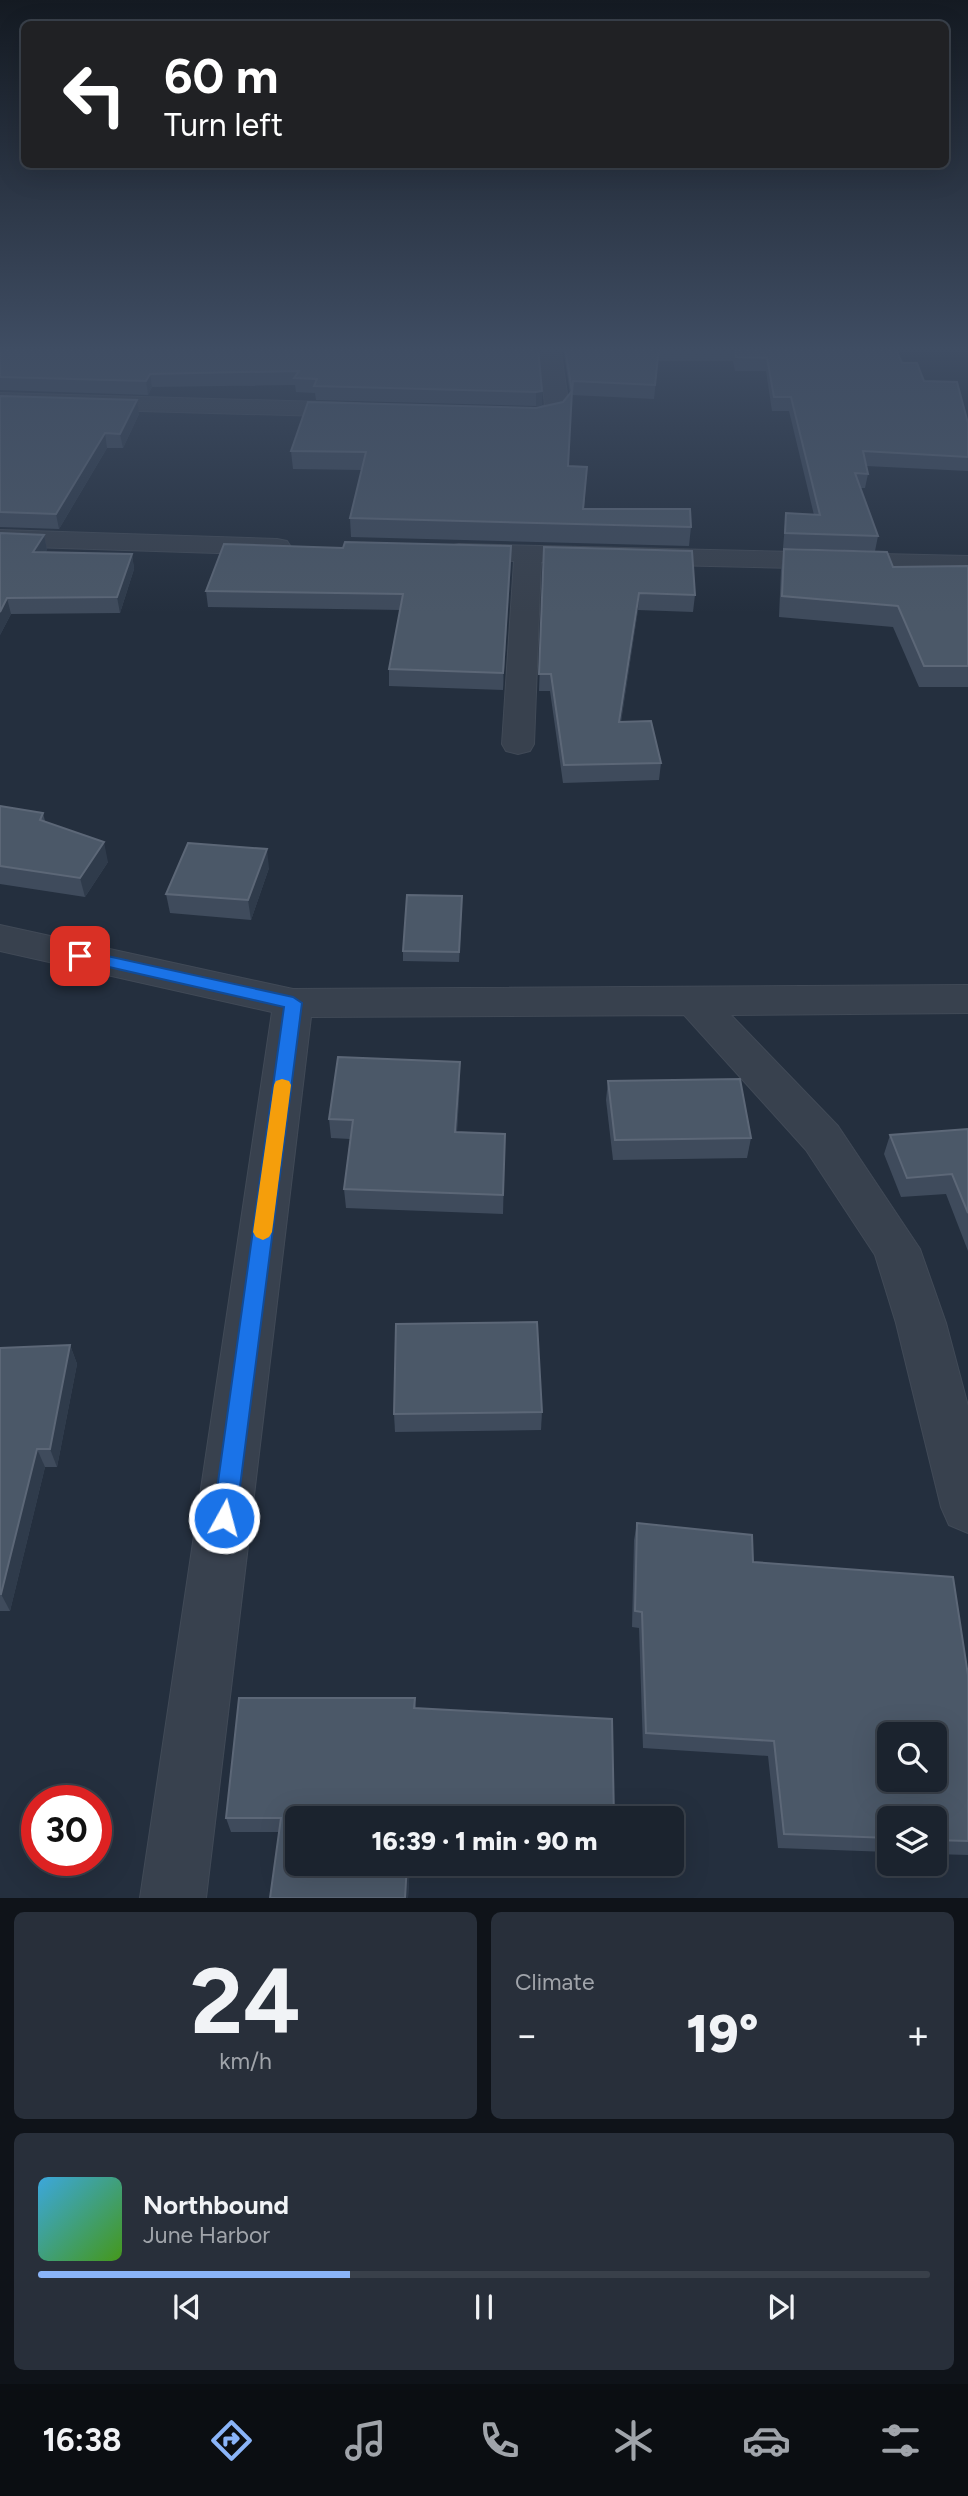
<!DOCTYPE html>
<meta charset="utf-8">
<style>
:root{--surface:#1b232e;--page:#282f3a;--text:#f1f3f6;--muted:#a0a4aa;--line:#39404a;--accent:#8ab4f8}
body{margin:0;font-family:Figtree,sans-serif;background:var(--page);color:var(--text);height:100vh;display:flex;flex-direction:column;font-size:26px;white-space:nowrap}
*{box-sizing:border-box;margin:0}
p{font-size:23px;color:var(--muted)}
.icon{flex:none;width:38px;height:38px;fill:none;stroke:currentColor;stroke-width:2;stroke-linecap:round;stroke-linejoin:round}
.map{position:relative;height:1898px;overflow:hidden}
.sheet{display:flex;flex-direction:column;gap:14px;padding:14px;background:#0f1319;flex:1}
.sheet>*{flex:none}
.hud{position:absolute;left:21px;top:21px;width:928px;height:147px;border-radius:10px;box-shadow:0 7px 28px #0002,0 0 0 2px var(--line);background:#202124;color:#fff;overflow:hidden}
.controls{position:absolute;left:877px;top:1722px;display:grid;gap:14px}
.controls a{display:grid;place-items:center;width:70px;height:70px;border-radius:10px;background:var(--surface);box-shadow:0 7px 28px #0002,0 0 0 2px var(--line);font-size:35px}
.speed{position:absolute;left:21px;top:1785px;display:flex;gap:14px;font-size:35px;font-weight:700;text-align:center}
.speed>*{display:grid;place-content:center;width:91px;height:91px;border-radius:50%;background:var(--surface);box-shadow:0 7px 28px #0002,0 0 0 2px var(--line);line-height:1}
.speed .limit{border:10px solid #d22;background:#fff;color:#111}
.pin{position:absolute;display:grid;place-items:center;width:60px;height:60px;color:#fff;margin:-30px;border-radius:14px;box-shadow:0 4px 10px #0006}
.me{position:absolute;width:77px;margin:-38px;rotate:7deg;stroke-linejoin:round;filter:drop-shadow(0 0 5px #0008)}
.turn{display:flex;align-items:center;gap:24px;height:147px;padding:0 28px;font-size:32px}
.turn .icon{width:91px;height:91px;stroke-width:2.5}
.turn b{display:block;font-size:49px;line-height:60px}
.big{font-size:52px;font-weight:800;line-height:1.1}
.sheet .tile{flex:1;display:flex;flex-direction:column;justify-content:center;gap:10px;min-width:0;padding:0 24px;border-radius:10px;background:var(--page)}
.sheet .dial{align-items:center;gap:0}
.dial b{font-size:91px;line-height:1}
.song{display:flex;align-items:center;gap:21px}
.cover{width:84px;height:84px;border-radius:10px;background:linear-gradient(135deg,hsl(200 70% 55%),hsl(100 70% 35%))}
.played{height:7px;border-radius:4px;background:linear-gradient(90deg,var(--accent) 35%,var(--line) 35%)}
.keys{display:flex;justify-content:space-around;direction:ltr}
.heat{display:flex;justify-content:space-between;align-items:center;font-size:38px;direction:ltr}
.sheet .tiles{flex:1;display:grid;gap:14px;grid-template-columns:1fr 1fr}
.tile:last-child{grid-column:span 2}
.trip{position:absolute;left:285px;top:1806px;width:399px;height:70px;border-radius:10px;background:var(--surface);box-shadow:0 7px 28px #0002,0 0 0 2px var(--line);font-weight:800;line-height:70px;text-align:center}
.menu{display:flex;height:112px;justify-content:space-around;align-items:center;background:#0b0e12;color:var(--muted)}
.menu .icon{width:49px;height:49px}
.menu .active{color:var(--accent)}
.menu b{font-size:32px;color:var(--text)}
.map>svg:first-child{display:block}
</style>
<div class="map">
<svg width="968" height="1898" viewBox="0 0 968 1898">
<rect width="100%" height="100%" fill="#242f3e"/>
<g fill="none" stroke-linecap="round" stroke-linejoin="round">
<g stroke="#414a57" stroke-width="2">
<g id="street">
<path d="M 538,347 L 560,347 L 569,407 C 555,427 526,425 505,420 L 501,415 L 505,410 L 537,409 L 545,405 Z"/>
<path d="M 0,393 L 358,403 L 366,405 L 370,410 L 366,415 L 358,417 L 0,407 Z"/>
<path d="M 0,530 L 277,539 L 287,541 L 291,547 L 287,553 L 277,555 L 0,546 Z"/>
<path d="M 459,544 L 968,556 L 968,572 L 541,562 L 534,744 L 530,751 L 518,754 L 506,751 L 502,744 L 514,561 L 449,558 L 445,552 L 449,546 Z"/>
<path d="M 0,925 L 293,989 L 968,985 L 968,1013 L 731,1015 L 838,1126 L 920,1249 L 946,1323 L 968,1406 L 968,1533 L 949,1525 L 941,1507 L 896,1323 L 875,1255 L 806,1150 L 684,1015 L 311,1017 L 206,1898 L 140,1898 L 272,1012 L 0,951 Z"/>
</g>
</g>
<use href="#street" fill="#38414e" fill-rule="evenodd"/>
</g>
<g fill="#3f4b5c">
<path d="M 0,347 L 542,391 L 542,405 L 536,406 L 316,400 L 315,393 L 296,392 L 295,385 L 152,387 L 148,395 L 0,390 Z"/>
<path d="M 563,347 L 895,347 L 902,363 L 924,381 L 968,423 L 968,471 L 866,466 L 868,474 L 865,488 L 860,488 L 878,536 L 875,551 L 783,548 L 786,513 L 814,515 L 789,411 L 772,411 L 766,371 L 735,371 L 733,361 L 658,361 L 654,399 L 572,395 L 568,466 L 587,467 L 584,509 L 691,527 L 689,546 L 351,537 L 350,518 L 362,470 L 293,469 L 291,451 L 536,408 L 563,402 L 570,394 Z"/>
<path d="M 0,396 L 139,414 L 123,448 L 107,448 L 59,529 L 0,527 Z"/>
<path d="M 0,533 L 44,535 L 47,550 L 45,552 L 132,554 L 134,569 L 120,613 L 11,614 L 0,635 Z"/>
<path d="M 511,546 L 503,690 L 389,686 L 389,669 L 400,610 L 208,607 L 206,591 L 343,548 Z"/>
<path d="M 544,547 L 695,595 L 693,612 L 638,610 L 621,722 L 661,763 L 659,780 L 563,783 L 550,691 L 539,691 Z"/>
<path d="M 784,549 L 893,567 L 968,566 L 968,687 L 919,687 L 893,627 L 779,617 L 781,570 Z"/>
<path d="M 0,806 L 43,813 L 45,821 L 108,862 L 85,897 L 0,884 Z"/>
<path d="M 269,868 L 251,920 L 170,913 L 166,894 Z"/>
<path d="M 462,906 L 459,962 L 403,961 L 403,951 Z"/>
<path d="M 460,1062 L 460,1081 L 457,1132 L 505,1134 L 503,1214 L 346,1208 L 344,1189 L 350,1139 L 331,1138 L 329,1119 Z"/>
<path d="M 608,1081 L 751,1138 L 747,1158 L 613,1160 L 606,1100 Z"/>
<path d="M 968,1129 L 968,1251 L 946,1194 L 901,1197 L 884,1154 L 890,1135 Z"/>
<path d="M 70,1345 L 77,1364 L 57,1467 L 45,1467 L 10,1611 L 0,1611 L 0,1348 Z"/>
<path d="M 542,1412 L 541,1430 L 395,1432 L 394,1414 Z"/>
<path d="M 637,1523 L 753,1562 L 968,1675 L 968,1855 L 934,1854 L 934,1818 L 889,1818 L 889,1852 L 778,1848 L 768,1756 L 643,1748 L 639,1628 L 632,1627 L 634,1540 Z"/>
<path d="M 415,1698 L 416,1708 L 298,1818 L 298,1864 L 410,1864 L 408,1898 L 270,1898 L 279,1832 L 231,1832 L 226,1818 Z"/>
</g>
<g fill="#2f3b4b">
<path d="M 150,374 L 152,387 L 148,395 L 146,381 Z"/>
<path d="M 542,391 L 542,405 L 536,406 L 536,392 Z"/>
<path d="M 137,400 L 139,414 L 123,448 L 120,434 Z"/>
<path d="M 105,433 L 107,448 L 59,529 L 56,514 Z"/>
<path d="M 44,535 L 47,550 L 36,568 L 33,552 Z"/>
<path d="M 511,546 L 511,563 L 503,690 L 503,673 Z"/>
<path d="M 132,554 L 134,569 L 120,613 L 117,597 Z"/>
<path d="M 639,593 L 638,610 L 618,739 L 619,722 Z"/>
<path d="M 7,598 L 11,614 L 0,635 L 0,612 Z"/>
<path d="M 104,842 L 108,862 L 85,897 L 80,878 Z"/>
<path d="M 267,849 L 269,868 L 251,920 L 248,900 Z"/>
<path d="M 460,1062 L 460,1081 L 455,1152 L 455,1132 Z"/>
<path d="M 70,1345 L 77,1364 L 57,1467 L 50,1449 Z"/>
<path d="M 37,1449 L 45,1467 L 10,1611 L 1,1594 Z"/>
<path d="M 407,1864 L 410,1864 L 408,1898 L 405,1898 Z"/>
</g>
<g fill="#4b5868" stroke="#5c6777" stroke-width="2" fill-rule="evenodd">
<path d="M 0,347 L 538,347 L 542,391 L 536,392 L 314,386 L 317,379 L 294,378 L 299,371 L 150,374 L 146,381 L 0,377 Z"/>
<path d="M 565,347 L 659,347 L 655,385 L 573,381 L 572,392 Z"/>
<path d="M 734,347 L 895,347 L 902,363 L 917,363 L 924,381 L 957,382 L 968,423 L 968,457 L 863,451 L 868,474 L 855,473 L 878,536 L 785,533 L 786,513 L 820,515 L 791,397 L 774,397 L 767,358 L 736,357 Z"/>
<path d="M 572,391 L 568,466 L 587,467 L 583,509 L 690,509 L 691,527 L 350,518 L 366,452 L 291,451 L 308,402 L 536,408 L 563,402 Z"/>
<path d="M 0,396 L 137,400 L 120,434 L 105,433 L 56,514 L 0,512 Z"/>
<path d="M 0,533 L 44,535 L 33,552 L 132,554 L 117,597 L 7,598 L 0,612 Z"/>
<path d="M 345,542 L 511,546 L 503,673 L 389,669 L 403,594 L 206,591 L 224,544 L 343,548 Z"/>
<path d="M 544,547 L 692,551 L 695,595 L 639,593 L 619,722 L 651,721 L 661,763 L 564,765 L 551,674 L 539,674 Z"/>
<path d="M 784,549 L 887,552 L 893,567 L 968,566 L 968,666 L 924,666 L 898,606 L 782,596 Z"/>
<path d="M 0,806 L 43,813 L 40,820 L 104,842 L 80,878 L 0,866 Z"/>
<path d="M 188,843 L 267,849 L 248,900 L 166,894 Z"/>
<path d="M 407,895 L 462,896 L 459,952 L 403,951 Z"/>
<path d="M 338,1057 L 460,1062 L 455,1132 L 505,1134 L 503,1195 L 344,1189 L 353,1120 L 329,1119 Z"/>
<path d="M 740,1079 L 751,1138 L 615,1140 L 608,1081 Z"/>
<path d="M 968,1129 L 968,1213 L 952,1174 L 907,1178 L 890,1135 Z"/>
<path d="M 537,1322 L 542,1412 L 394,1414 L 396,1324 Z"/>
<path d="M 70,1345 L 50,1449 L 37,1449 L 1,1594 L 0,1594 L 0,1348 Z"/>
<path d="M 637,1523 L 752,1535 L 753,1562 L 953,1577 L 968,1675 L 968,1841 L 934,1840 L 934,1818 L 889,1818 L 889,1838 L 784,1834 L 774,1741 L 646,1733 L 642,1612 L 635,1611 ZM 889,1734 L 934,1734 L 934,1780 L 889,1780 Z"/>
<path d="M 239,1698 L 415,1698 L 414,1708 L 612,1719 L 614,1818 L 298,1818 L 298,1864 L 407,1864 L 405,1898 L 270,1898 L 281,1818 L 226,1818 Z"/>
</g>
<linearGradient id="sky" x2="0" y2="1"><stop stop-color="#141a22"/><stop offset="0.57" stop-color="#3f4d63"/><stop offset="1" stop-color="#3f4d63" stop-opacity="0"/></linearGradient>
<rect width="968" height="613" fill="url(#sky)"/>
<path fill="#1a73e8" stroke="#114b97" stroke-width="2" d="M 80,950 L 293,997 L 302,1003 L 236,1518 L 232,1526 L 224,1529 L 216,1526 L 213,1518 L 284,1007 L 74,959 L 72,956 Z"/>
<path fill="#f59e0b" d="M 282,1079 L 289,1081 L 291,1085 L 272,1232 L 269,1237 L 263,1240 L 256,1237 L 253,1232 L 274,1085 L 276,1081 Z"/>
</svg>
<div class="controls">
<a><svg class="icon" aria-label="search" viewBox="0 0 24 24"><circle cx="10" cy="10" r="6"/><path d="M15 15l6 6"/></svg></a>
<a><svg class="icon" aria-label="layers" viewBox="0 0 24 24"><path d="M12 4l9 5-9 5-9-5zM3 14l9 5 9-5"/></svg></a>
</div>
<div class="speed"><div class="limit">30</div></div>
<div class="pin" style="left:80px;top:956px;background:#d93025"><svg class="icon" aria-label="arrive" viewBox="0 0 24 24"><path d="M6 21V4h12l-3 4 3 4H6"/></svg></div>
<svg class="me" style="left:224px;top:1518px" viewBox="-20 -20 40 40"><circle r="17" fill="#1a73e8" stroke="#fff" stroke-width="3"/><path d="M0-11L8 9 0 5-8 9z" fill="#fff"/></svg>
<div class="trip">16:39 · 1 min · 90 m</div>
<div class="hud">
<div class="turn"><svg class="icon" aria-label="left" viewBox="0 0 24 24"><path d="M17 20v-9H6M10 6l-5 5 5 5"/></svg><div><b>60 m</b>Turn left</div></div>
</div>
</div>
<section class="sheet">
<div class="tiles">
<div class="tile dial"><b>24</b><p>km/h</p></div>
<div class="tile"><p>Climate</p>
<div class="heat"><a>−</a><b class="big">19°</b><a>+</a></div>
</div>
<div class="tile">
<div class="song"><i class="cover"></i><div><b>Northbound</b><p>June Harbor</p></div></div>
<div class="played"></div>
<div class="keys"><svg class="icon" aria-label="previous" viewBox="0 0 24 24"><path d="M18 5L8 12l10 7zM5 5v14"/></svg><svg class="icon" aria-label="pause" viewBox="0 0 24 24"><path d="M8 5v14M16 5v14"/></svg><svg class="icon" aria-label="next" viewBox="0 0 24 24"><path d="M6 5l10 7-10 7zM19 5v14"/></svg></div>
</div>
</div>
</section>
<nav class="menu">
<b>16:38</b>
<svg class="icon active" aria-label="directions" viewBox="0 0 24 24"><path d="M12 3l9 9-9 9-9-9zM9 14v-3h6M13 9l2 2-2 2"/></svg>
<svg class="icon" aria-label="music" viewBox="0 0 24 24"><path d="M9 18V5l10-2v13"/><circle cx="6" cy="18" r="3"/><circle cx="16" cy="16" r="3"/></svg>
<svg class="icon" aria-label="phone" viewBox="0 0 24 24"><path d="M5 4h4l2 5-3 2q2 4 5 5l2-3 5 2v4C11 20 4 13 5 4z"/></svg>
<svg class="icon" aria-label="climate" viewBox="0 0 24 24"><path d="M12 3v18M4 7l16 10M4 17L20 7"/></svg>
<svg class="icon" aria-label="car" viewBox="0 0 24 24"><path d="M5 17H2v-5l4-1 3-4h7l3 4 3 1v5h-3M9 17h6M6 11h13"/><circle cx="7" cy="17" r="2"/><circle cx="17" cy="17" r="2"/></svg>
<svg class="icon" aria-label="filters" viewBox="0 0 24 24"><path d="M4 7h16M4 17h16"/><circle cx="9" cy="7" r="2"/><circle cx="15" cy="17" r="2"/></svg>
</nav>
